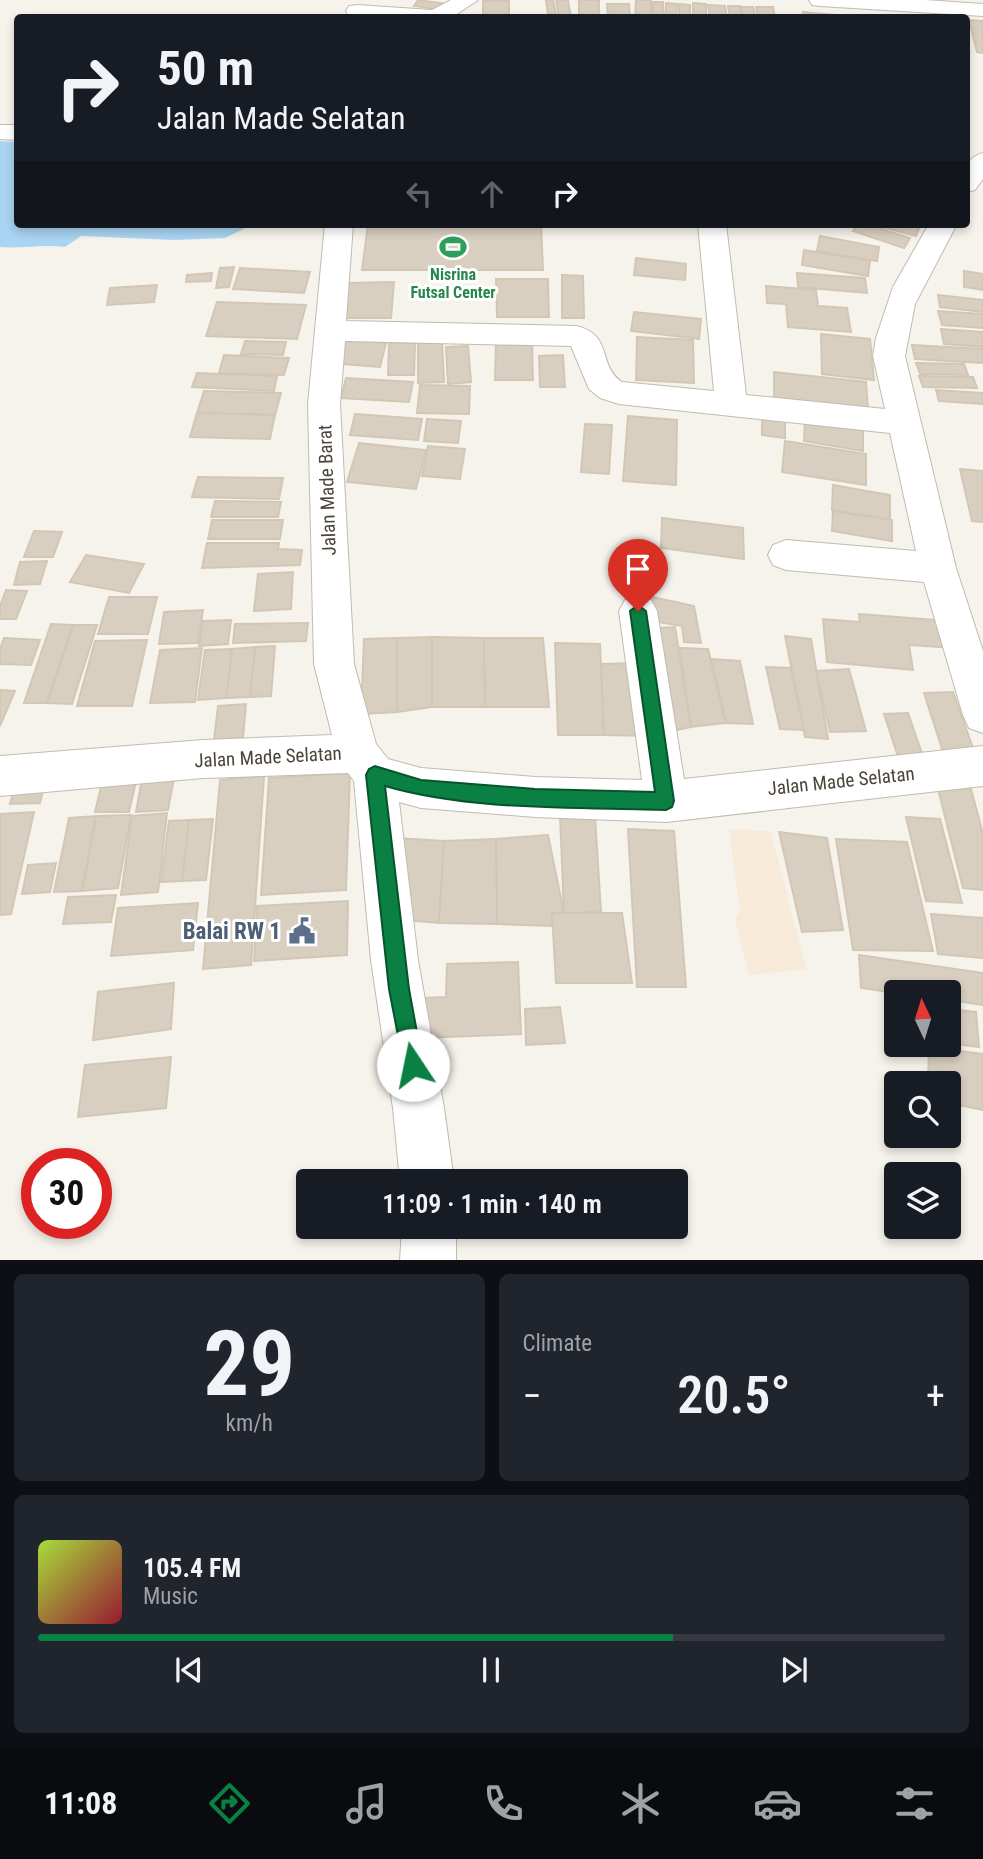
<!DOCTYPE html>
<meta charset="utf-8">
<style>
:root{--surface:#171b24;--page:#20242c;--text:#f1f3f6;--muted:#9ea1a6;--line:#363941;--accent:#0b8043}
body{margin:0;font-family:"Roboto Condensed",sans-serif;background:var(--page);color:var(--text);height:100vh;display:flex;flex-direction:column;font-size:26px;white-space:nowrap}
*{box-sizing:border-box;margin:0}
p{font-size:23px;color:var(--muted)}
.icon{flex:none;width:38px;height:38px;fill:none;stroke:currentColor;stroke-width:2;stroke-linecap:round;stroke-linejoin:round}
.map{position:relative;height:1260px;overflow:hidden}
.panel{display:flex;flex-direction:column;gap:14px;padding:14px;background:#0d0f14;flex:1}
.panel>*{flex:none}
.banner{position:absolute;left:14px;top:14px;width:956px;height:214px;border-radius:7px;box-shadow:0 4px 10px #0003;background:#171b24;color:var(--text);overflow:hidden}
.needle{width:46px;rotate:356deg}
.controls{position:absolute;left:884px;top:980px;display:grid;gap:14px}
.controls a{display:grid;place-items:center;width:77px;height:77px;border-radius:7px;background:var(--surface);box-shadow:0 4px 10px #0003;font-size:35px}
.speed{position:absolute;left:21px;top:1148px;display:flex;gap:14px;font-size:35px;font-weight:700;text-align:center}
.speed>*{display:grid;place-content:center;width:91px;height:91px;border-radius:50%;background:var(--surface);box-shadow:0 4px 10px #0003;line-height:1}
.speed .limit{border:10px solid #d22;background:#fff;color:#111}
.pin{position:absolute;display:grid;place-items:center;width:60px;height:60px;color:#fff;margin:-72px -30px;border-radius:50% 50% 50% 0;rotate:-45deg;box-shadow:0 0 7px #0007}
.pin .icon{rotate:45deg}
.me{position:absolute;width:77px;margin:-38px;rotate:349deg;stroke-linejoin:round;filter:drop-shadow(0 0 5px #0008)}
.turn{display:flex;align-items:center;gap:24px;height:147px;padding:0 28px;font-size:32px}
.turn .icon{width:91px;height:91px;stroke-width:2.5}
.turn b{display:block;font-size:49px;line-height:60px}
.lanes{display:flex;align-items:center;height:66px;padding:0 28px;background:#0003;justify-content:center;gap:35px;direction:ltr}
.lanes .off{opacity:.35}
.big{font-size:52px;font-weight:600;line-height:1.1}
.panel .card{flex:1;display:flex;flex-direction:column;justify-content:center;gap:10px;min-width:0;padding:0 24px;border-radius:10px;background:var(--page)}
.panel .dial{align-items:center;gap:0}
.dial b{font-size:91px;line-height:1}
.song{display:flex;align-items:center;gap:21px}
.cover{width:84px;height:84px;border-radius:10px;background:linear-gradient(135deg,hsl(80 70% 55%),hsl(350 70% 35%))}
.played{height:7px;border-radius:4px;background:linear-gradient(90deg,var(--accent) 70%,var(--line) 70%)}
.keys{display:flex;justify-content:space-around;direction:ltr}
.heat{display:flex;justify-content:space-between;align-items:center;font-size:38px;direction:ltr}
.panel .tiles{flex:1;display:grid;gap:14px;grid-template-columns:1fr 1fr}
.card:last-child{grid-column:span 2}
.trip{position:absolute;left:296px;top:1169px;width:392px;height:70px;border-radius:7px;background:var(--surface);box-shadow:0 4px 10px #0003;font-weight:600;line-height:70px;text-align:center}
.menu{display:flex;height:112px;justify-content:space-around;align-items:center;background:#090b0e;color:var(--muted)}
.menu .icon{width:49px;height:49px}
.menu .on{color:var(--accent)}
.menu b{font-size:32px;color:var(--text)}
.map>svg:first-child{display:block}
</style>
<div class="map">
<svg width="983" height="1261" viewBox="0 0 983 1261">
<rect width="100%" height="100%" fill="#f6f3ec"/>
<path fill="#f7ead8" d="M 729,829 L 771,831 L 806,969 L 749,975 L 735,919 L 740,911 Z"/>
<path fill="#a9d4f2" d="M 0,141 L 17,142 L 18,224 L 254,224 L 225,238 L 174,240 L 81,236 L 65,247 C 43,244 22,249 0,247 Z"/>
<g fill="#d8cfc1" stroke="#d3c7b4" stroke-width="2">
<path d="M 418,0 L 448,4 L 444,10 L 414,6 Z"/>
<path d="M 546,0 L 553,0 L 556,14 L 548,14 Z"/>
<path d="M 556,0 L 568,0 L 571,18 L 559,18 Z"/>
<rect x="579" y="0" width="20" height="18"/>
<path d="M 636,0 L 651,0 L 651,18 L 635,18 Z"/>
<rect x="483" y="1" width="26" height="17"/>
<rect x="653" y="2" width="10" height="16"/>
<path d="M 666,3 L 677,4 L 676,18 L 665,18 Z"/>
<path d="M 693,3 L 706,4 L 706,18 L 693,18 Z"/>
<path d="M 607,4 L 629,4 L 630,18 L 608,18 Z"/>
<path d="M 679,4 L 690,5 L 690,17 L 679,16 Z"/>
<path d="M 708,5 L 725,6 L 727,18 L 710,18 Z"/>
<path d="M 728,6 L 740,6 L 741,18 L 730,18 Z"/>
<path d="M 741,7 L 753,7 L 756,18 L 743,18 Z"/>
<path d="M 756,7 L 773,7 L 775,18 L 758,18 Z"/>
<path d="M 803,12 L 834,15 L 834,18 L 802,18 Z"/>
<path d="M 969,20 L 983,21 L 983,53 L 977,52 Z"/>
<path d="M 368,224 L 541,224 L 543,270 L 362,270 Z"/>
<path d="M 858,224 L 866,224 L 910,238 L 904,248 L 853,231 Z"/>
<path d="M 871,224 L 921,224 L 916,236 Z"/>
<path d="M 820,236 L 879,247 L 877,261 L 817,251 Z"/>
<path d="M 804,250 L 870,261 L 868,276 L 802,265 Z"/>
<path d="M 636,258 L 686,264 L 685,280 L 634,275 Z"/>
<path d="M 234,267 L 229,287 L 216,288 L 220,268 Z"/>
<path d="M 240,268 L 310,272 L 304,293 L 233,289 Z"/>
<path d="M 964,271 L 983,274 L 983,290 L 964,287 Z"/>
<path d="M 212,273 L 211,281 L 186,282 L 187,275 Z"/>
<path d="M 797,273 L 865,278 L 867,293 L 798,287 Z"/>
<path d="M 562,275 L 583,276 L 584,318 L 562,318 Z"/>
<path d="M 496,279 L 548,279 L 549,317 L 497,317 Z"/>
<path d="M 394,282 L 391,318 L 343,318 L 348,283 Z"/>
<path d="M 157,285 L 154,302 L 107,305 L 110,288 Z"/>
<path d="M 766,286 L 816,290 L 818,306 L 847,308 L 851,332 L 788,327 L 786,304 L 767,303 Z"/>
<path d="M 938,295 L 983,300 L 983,312 L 940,307 Z"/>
<path d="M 217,302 L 306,305 L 297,339 L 206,336 Z"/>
<path d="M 938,311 L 983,314 L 983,328 L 942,325 Z"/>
<path d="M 634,312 L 701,319 L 699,339 L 631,331 Z"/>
<path d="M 941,329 L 983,332 L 983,347 L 944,344 Z"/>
<path d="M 821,334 L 870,339 L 874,380 L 822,374 Z"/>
<path d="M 637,337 L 693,340 L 694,383 L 636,380 Z"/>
<path d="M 337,339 L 386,343 L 380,367 L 330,363 Z"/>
<path d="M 245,341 L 286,342 L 283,355 L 241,354 Z"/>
<path d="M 418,341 L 442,341 L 444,382 L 418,383 Z"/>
<path d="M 496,342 L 532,342 L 533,380 L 495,380 Z"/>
<path d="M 389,343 L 415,343 L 414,375 L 388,375 Z"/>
<path d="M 912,345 L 983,349 L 983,363 L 915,359 Z"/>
<path d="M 468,346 L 471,382 L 448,384 L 446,347 Z"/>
<path d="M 224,355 L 289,358 L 284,375 L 219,373 Z"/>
<path d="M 563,355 L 565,387 L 540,387 L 539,356 Z"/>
<path d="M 916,363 L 964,364 L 968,375 L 920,374 Z"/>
<path d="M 774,372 L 866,382 L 868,409 L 774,399 Z"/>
<path d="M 197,373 L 277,376 L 274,391 L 192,387 Z"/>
<path d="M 919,376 L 973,377 L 977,388 L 923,387 Z"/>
<path d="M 346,378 L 413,382 L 409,402 L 341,398 Z"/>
<path d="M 420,385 L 470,386 L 469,414 L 417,413 Z"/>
<path d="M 936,390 L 983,393 L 983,404 L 939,401 Z"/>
<path d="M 204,391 L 281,393 L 275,415 L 197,413 Z"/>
<path d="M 197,413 L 275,415 L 270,439 L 190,437 Z"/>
<path d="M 355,414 L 422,419 L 418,440 L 350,435 Z"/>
<path d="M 762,414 L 785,417 L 785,438 L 762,435 Z"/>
<path d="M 628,416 L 677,420 L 676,485 L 623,481 Z"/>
<path d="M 805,418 L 863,427 L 863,451 L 804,441 Z"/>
<path d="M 427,419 L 461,421 L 458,443 L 424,441 Z"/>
<path d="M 585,424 L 612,425 L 609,474 L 581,472 Z"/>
<path d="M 785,441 L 866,454 L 866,485 L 782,472 Z"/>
<path d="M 359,443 L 426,450 L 416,489 L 347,482 Z"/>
<path d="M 428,446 L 465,449 L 460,479 L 422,476 Z"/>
<path d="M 960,469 L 983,471 L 983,522 L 972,521 Z"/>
<path d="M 198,477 L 283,478 L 279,499 L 192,497 Z"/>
<path d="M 833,485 L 890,495 L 890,520 L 832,510 Z"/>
<path d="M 215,501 L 281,502 L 278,517 L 211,517 Z"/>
<path d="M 833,511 L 892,520 L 892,541 L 832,531 Z"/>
<path d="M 662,518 L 743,528 L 744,559 L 661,548 Z"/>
<path d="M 212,520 L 283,520 L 280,539 L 208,539 Z"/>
<path d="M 34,531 L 62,532 L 53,557 L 24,557 Z"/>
<path d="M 207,543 L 279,543 L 278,549 L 302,550 L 300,565 L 202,568 Z"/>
<path d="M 86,555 L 144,564 L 129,593 L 70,582 Z"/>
<path d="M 47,561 L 40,584 L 14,585 L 20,562 Z"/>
<path d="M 293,572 L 291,609 L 254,611 L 258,574 Z"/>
<path d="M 6,590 L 27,591 L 16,619 L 0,619 L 0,606 Z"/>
<path d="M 648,596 L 694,606 L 701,643 L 684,642 L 682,626 L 652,621 Z"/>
<path d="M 109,597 L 157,597 L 148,634 L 98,634 Z"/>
<path d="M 203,610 L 198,643 L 159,644 L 164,612 Z"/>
<path d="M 859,614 L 948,621 L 954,648 L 909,645 L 913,670 L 827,662 L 823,619 L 860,622 Z"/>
<path d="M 231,620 L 228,644 L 199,646 L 203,621 Z"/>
<path d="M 308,623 L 306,641 L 233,643 L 235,624 Z"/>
<path d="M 51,624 L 73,625 L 47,703 L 24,703 Z"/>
<path d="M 73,625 L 97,625 L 72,704 L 47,703 Z"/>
<path d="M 675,627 L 691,727 L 672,731 L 657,628 Z"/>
<path d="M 785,636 L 811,639 L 828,739 L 805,737 Z"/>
<path d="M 432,637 L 432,707 L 397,712 L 397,638 Z"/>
<path d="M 432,637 L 484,638 L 485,707 L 432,707 Z"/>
<path d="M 4,638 L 40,640 L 31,665 L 0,664 L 0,649 Z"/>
<path d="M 397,638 L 397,712 L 361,714 L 364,639 Z"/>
<path d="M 484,638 L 543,638 L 549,707 L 485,707 Z"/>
<path d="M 147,640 L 132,706 L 77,706 L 95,641 Z"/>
<path d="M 555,643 L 600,644 L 604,735 L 558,735 Z"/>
<path d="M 275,646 L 271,696 L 250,697 L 255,647 Z"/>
<path d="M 255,647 L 250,697 L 226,698 L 232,649 Z"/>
<path d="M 202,648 L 195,702 L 150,703 L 160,650 Z"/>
<path d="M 679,648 L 708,649 L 726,723 L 691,727 Z"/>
<path d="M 232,649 L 226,698 L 198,700 L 205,650 Z"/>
<path d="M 711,659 L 740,661 L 753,724 L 726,723 Z"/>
<path d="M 639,663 L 649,736 L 604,735 L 601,664 Z"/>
<path d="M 766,667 L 791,668 L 804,730 L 780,729 Z"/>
<path d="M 849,669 L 866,731 L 830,732 L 816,671 Z"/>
<path d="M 0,690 L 15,691 L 0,726 Z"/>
<path d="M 953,692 L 974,751 L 943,752 L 924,693 Z"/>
<path d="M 246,704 L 243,738 L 214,740 L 218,706 Z"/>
<path d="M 908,713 L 926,765 L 901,766 L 884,714 Z"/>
<path d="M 144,768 L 176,768 L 168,810 L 136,812 Z"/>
<path d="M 138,773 L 129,812 L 95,812 L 104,774 Z"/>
<path d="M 350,773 L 346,890 L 261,895 L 269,778 Z"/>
<path d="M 18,775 L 47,775 L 40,803 L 10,804 Z"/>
<path d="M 264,776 L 251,965 L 203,969 L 220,780 Z"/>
<path d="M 938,789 L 971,789 L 983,834 L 983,890 L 963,888 Z"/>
<path d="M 34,812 L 11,914 L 0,915 L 0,814 Z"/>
<path d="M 167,813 L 158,892 L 121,895 L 132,816 Z"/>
<path d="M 131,815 L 118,888 L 82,891 L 96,816 Z"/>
<path d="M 560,815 L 595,816 L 601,912 L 564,913 Z"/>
<path d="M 96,816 L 82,891 L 54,892 L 69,818 Z"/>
<path d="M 906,817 L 940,819 L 962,903 L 926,901 Z"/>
<path d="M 213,819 L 206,880 L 182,881 L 189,820 Z"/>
<path d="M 189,820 L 182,881 L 161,882 L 169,821 Z"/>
<path d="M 628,829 L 674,831 L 686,987 L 637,987 Z"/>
<path d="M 779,832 L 827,838 L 843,930 L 802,932 Z"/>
<path d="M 548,835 L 564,913 L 552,913 L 553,926 L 497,924 L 496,839 Z"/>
<path d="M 395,838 L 444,841 L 439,923 L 391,919 Z"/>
<path d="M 496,839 L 497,924 L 439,923 L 444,841 Z"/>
<path d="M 836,839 L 907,842 L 933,951 L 853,950 Z"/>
<path d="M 56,863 L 50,892 L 22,894 L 28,865 Z"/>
<path d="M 116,895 L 111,922 L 63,924 L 68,897 Z"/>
<path d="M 348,901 L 347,955 L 254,961 L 257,906 Z"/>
<path d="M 198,903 L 193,950 L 111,956 L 118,908 Z"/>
<path d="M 552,913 L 622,913 L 632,983 L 556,983 Z"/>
<path d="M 931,914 L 983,918 L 983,958 L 938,954 Z"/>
<path d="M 859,955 L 983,973 L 983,1005 L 948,1000 L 948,992 L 896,993 L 861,988 Z"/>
<path d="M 518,962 L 521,1034 L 423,1038 L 424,998 L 446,997 L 447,964 Z"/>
<path d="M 174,983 L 171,1029 L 93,1040 L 98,992 Z"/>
<path d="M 560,1007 L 565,1043 L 526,1045 L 525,1009 Z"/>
<path d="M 948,1009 L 976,1012 L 979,1047 L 948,1043 Z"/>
<path d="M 929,1047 L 983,1054 L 983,1110 L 948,1103 L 948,1083 L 928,1083 Z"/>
<path d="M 171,1057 L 166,1108 L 78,1117 L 85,1065 Z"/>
</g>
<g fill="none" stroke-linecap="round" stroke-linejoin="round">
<g stroke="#c2bbae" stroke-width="2">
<g id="minor">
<path d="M 451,0 L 478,0 L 451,18 L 357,18 L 349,16 L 346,11 L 349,6 L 357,5 L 432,10 Z"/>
<path d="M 809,0 L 925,0 L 983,4 L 983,16 L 820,6 L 812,5 Z"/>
<path d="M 0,125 L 18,125 L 18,140 L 0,139 Z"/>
<path d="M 983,153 L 983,179 L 975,190 L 966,192 C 966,175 963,158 983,153 Z"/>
<path d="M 325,224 L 353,224 L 346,321 L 577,326 C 614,336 597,365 622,382 L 714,391 L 698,224 L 726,224 L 746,395 L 885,409 L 873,356 L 876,338 L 893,287 L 929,224 L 957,224 L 915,304 L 905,356 L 956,568 L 983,651 L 983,733 L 969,728 L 963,715 L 924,582 L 786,570 L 773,565 L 768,555 L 773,545 L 786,540 L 916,551 L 890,433 L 619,404 L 600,398 L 589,389 L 571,346 L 345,341 L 340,404 L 354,664 L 376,744 L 388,759 L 421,768 L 535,777 L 642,780 L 619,611 L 625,600 L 638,595 L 651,600 L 657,611 L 684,779 L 983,746 L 983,786 L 666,822 L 535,817 L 421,808 L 399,802 L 418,960 L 444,1108 L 454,1181 L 400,1181 L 393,1108 L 371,960 L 354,781 L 348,773 L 203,778 L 0,796 L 0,756 L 203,740 L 332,735 L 314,664 L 308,404 Z"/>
<path d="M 402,1227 L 456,1227 L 456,1261 L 400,1261 Z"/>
</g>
</g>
<use href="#minor" fill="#fff" fill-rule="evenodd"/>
</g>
<path fill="#0b8043" stroke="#07532c" stroke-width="2" d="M 638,605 L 646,611 L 674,801 L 672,807 L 666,810 C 576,807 471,811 385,786 L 409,989 L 423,1065 L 420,1072 L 413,1075 L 405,1072 L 389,989 L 366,775 L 369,769 L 375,766 L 421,780 L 535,789 L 655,792 L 630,611 Z"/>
<defs>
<g id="stadium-bare" transform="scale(2.1)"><path d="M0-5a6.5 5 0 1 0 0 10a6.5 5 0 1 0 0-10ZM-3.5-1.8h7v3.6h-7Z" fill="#2e9e5b" stroke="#fff" stroke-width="2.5" paint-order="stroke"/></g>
<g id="civic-bare" transform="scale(2.1)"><path d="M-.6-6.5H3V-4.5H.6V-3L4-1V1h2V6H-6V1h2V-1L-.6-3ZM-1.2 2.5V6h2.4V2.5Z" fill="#5c6f8a" stroke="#fff" stroke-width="2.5" paint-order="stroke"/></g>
</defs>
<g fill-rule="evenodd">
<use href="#stadium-bare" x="453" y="247"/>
<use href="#civic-bare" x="302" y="931"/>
</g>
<g text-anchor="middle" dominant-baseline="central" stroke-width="6" stroke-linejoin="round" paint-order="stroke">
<g font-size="16" font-weight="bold" fill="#27864d" stroke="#fff">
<text x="453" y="274">Nisrina<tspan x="453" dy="18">Futsal Center</tspan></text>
</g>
<g font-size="19" fill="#4b4439" stroke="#fff">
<text transform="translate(327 490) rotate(-92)">Jalan Made Barat</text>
<text transform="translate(268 757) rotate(-3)">Jalan Made Selatan</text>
<text transform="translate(841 781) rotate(-6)">Jalan Made Selatan</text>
</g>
<g font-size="23" font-weight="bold" fill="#4e5e75" stroke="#fff" text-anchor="end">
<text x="281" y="931">Balai RW 1</text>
</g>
</g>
</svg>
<div class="controls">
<a><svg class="needle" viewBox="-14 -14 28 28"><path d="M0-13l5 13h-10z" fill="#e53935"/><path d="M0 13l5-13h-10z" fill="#9ea1a6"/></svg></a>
<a><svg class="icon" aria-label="search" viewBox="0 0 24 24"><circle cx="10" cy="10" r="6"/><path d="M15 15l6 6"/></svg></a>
<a><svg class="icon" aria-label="layers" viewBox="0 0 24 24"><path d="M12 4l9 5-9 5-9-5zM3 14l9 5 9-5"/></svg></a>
</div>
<div class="speed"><div class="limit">30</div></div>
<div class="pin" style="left:638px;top:611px;background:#d93025"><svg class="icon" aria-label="arrive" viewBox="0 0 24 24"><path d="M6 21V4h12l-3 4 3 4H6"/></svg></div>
<svg class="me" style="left:413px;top:1065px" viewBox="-20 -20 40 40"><circle r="19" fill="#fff"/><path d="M0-13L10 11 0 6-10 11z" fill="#0b8043"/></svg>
<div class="trip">11:09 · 1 min · 140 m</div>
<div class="banner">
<div class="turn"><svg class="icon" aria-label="right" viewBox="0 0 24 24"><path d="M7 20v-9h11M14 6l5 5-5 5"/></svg><div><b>50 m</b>Jalan Made Selatan</div></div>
<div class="lanes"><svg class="icon off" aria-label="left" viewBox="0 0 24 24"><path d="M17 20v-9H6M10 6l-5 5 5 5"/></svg><svg class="icon off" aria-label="ahead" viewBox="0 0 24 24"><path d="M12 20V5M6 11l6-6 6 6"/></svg><svg class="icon" aria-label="right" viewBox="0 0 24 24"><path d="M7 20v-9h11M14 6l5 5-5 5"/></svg></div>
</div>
</div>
<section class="panel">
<div class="tiles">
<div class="card dial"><b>29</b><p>km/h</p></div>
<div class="card"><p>Climate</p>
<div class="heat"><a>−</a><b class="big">20.5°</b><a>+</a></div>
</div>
<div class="card">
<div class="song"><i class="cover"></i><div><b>105.4 FM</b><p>Music</p></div></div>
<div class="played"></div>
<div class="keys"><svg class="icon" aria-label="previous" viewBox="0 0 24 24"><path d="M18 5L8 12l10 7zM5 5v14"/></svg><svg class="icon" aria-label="pause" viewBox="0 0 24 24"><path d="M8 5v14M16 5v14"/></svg><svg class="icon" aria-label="next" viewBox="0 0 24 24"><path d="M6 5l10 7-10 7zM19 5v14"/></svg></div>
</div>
</div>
</section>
<nav class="menu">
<b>11:08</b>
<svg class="icon on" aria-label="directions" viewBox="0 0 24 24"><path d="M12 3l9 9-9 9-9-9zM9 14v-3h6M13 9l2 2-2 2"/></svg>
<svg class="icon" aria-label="music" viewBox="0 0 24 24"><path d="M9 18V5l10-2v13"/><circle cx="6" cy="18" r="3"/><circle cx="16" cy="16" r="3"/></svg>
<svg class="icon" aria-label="phone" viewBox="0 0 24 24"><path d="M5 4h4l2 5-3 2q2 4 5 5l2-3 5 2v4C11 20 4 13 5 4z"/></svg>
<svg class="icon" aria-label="climate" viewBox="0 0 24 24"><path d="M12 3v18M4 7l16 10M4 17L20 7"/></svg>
<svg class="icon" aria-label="car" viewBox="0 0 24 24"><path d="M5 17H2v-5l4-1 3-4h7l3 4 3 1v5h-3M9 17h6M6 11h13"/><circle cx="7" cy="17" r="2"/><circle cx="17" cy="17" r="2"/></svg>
<svg class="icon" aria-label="filters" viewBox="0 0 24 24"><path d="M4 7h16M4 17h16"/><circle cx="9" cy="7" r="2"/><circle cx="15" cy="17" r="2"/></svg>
</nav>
